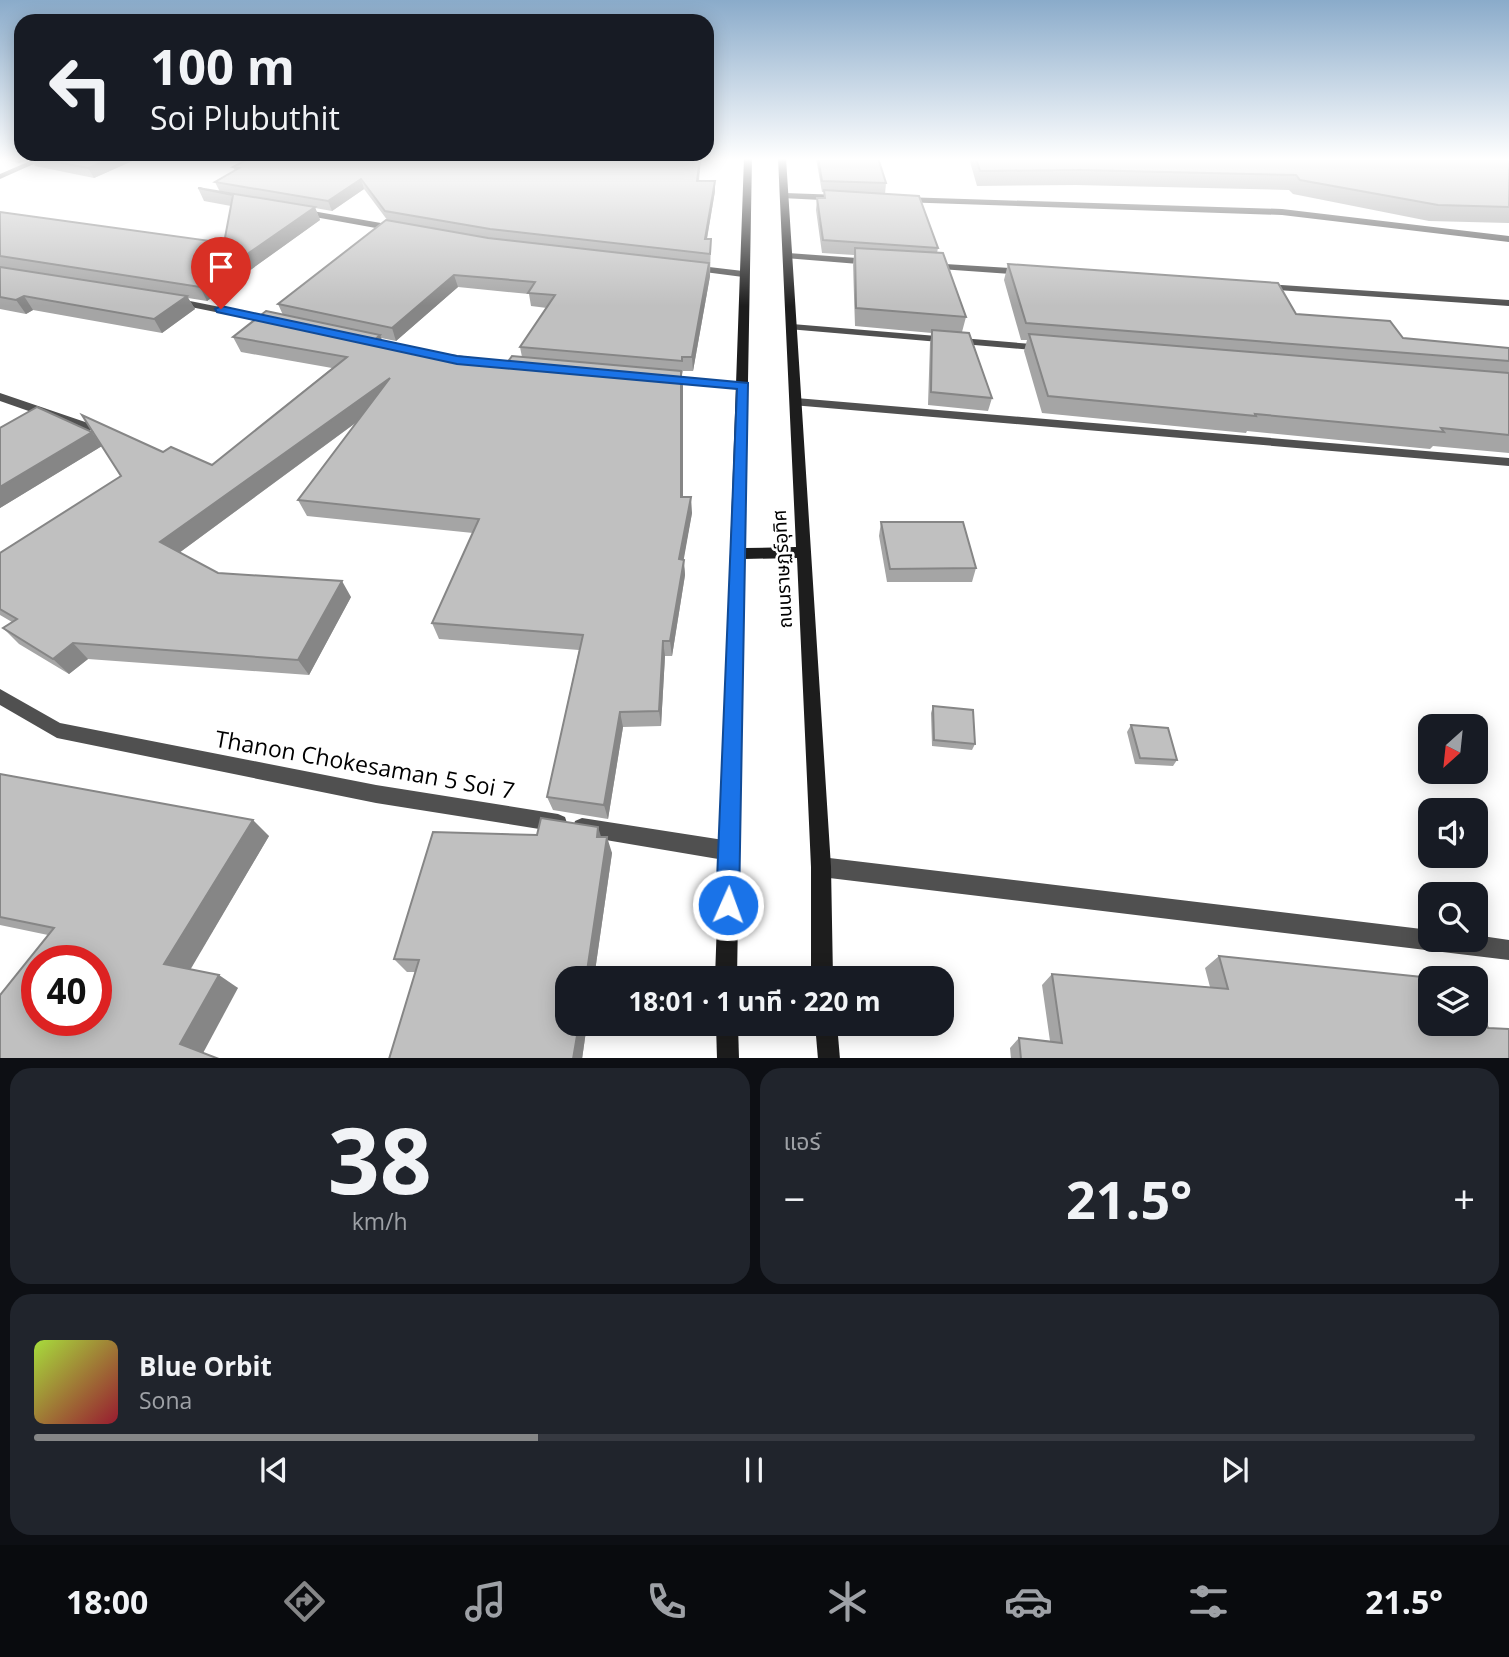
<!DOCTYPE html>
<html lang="th">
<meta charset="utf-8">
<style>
:root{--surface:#171b24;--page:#20242c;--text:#f1f3f6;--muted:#9ea1a6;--line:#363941;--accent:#858687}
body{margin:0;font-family:"Open Sans","Noto Sans Thai",sans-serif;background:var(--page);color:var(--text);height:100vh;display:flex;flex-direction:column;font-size:26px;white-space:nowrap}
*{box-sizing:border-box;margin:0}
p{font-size:23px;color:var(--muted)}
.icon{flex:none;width:38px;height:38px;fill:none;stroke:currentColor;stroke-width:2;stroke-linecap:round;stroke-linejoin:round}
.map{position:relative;height:1058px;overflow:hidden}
.panel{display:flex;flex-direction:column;gap:10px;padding:10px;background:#0d0f14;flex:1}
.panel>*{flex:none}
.hud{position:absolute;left:14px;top:14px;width:700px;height:147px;border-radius:21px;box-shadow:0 4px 18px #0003;background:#171b24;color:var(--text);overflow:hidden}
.needle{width:46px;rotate:207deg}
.fabs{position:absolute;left:1418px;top:714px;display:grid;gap:14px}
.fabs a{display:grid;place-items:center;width:70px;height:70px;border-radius:14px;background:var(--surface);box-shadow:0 4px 18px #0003;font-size:35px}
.speed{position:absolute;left:21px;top:945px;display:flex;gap:14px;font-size:35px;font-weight:700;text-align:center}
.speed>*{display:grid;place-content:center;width:91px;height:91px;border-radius:50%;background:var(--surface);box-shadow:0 4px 18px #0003;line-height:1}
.speed .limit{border:10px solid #d22;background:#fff;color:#111}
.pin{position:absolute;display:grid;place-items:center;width:60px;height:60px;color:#fff;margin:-72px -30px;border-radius:50% 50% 50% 0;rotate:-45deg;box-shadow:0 0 7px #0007}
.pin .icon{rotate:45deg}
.me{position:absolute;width:77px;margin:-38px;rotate:2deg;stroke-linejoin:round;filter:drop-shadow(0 0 5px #0008)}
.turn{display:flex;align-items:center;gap:24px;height:147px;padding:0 21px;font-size:32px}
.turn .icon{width:91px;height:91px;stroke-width:2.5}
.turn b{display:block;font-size:49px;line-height:60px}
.big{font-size:52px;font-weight:700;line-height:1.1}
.panel .widget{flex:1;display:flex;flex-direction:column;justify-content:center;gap:10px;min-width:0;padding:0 24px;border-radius:21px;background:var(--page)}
.panel .dial{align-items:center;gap:0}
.dial b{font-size:91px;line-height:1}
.song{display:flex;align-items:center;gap:21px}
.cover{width:84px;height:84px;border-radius:10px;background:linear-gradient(135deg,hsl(80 70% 55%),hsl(350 70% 35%))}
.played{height:7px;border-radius:4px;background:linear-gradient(90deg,var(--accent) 35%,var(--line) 35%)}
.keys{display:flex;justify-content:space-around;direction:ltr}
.heat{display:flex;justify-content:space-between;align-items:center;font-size:38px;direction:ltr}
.panel .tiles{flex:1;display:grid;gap:10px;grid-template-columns:1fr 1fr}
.widget:last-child{grid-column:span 2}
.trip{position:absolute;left:555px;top:966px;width:399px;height:70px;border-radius:21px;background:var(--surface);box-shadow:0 4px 18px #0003;font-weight:700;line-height:70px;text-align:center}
.tabs{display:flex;height:112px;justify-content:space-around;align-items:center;background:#090b0e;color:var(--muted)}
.tabs .icon{width:49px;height:49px}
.tabs .current{color:var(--accent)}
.tabs b{font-size:32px;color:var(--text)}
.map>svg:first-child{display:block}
</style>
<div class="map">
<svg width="1509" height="1059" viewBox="0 0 1509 1059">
<rect width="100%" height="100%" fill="#fff"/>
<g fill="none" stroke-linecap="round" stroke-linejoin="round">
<g fill="#505050" fill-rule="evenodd">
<path d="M 37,158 L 47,158 L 0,179 L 0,174 Z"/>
<path d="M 785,193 L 841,195 L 845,198 L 841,201 L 782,198 L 781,196 Z"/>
<path d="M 903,197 L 1282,209 L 1509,236 L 1509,242 L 1282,215 L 900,202 L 899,200 Z"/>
<path d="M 301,209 L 398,226 L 403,229 L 398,232 L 298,214 L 297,212 Z"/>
<path d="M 788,253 L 871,259 L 876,262 L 871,265 L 785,258 L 785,254 Z"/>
<path d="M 929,263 L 1024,269 L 1029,272 L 1024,275 L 926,268 L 926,264 Z"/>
<path d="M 692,265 L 743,271 L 748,274 L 743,277 L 689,270 L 687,268 Z"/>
<path d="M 1265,284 L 1509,300 L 1509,306 L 1261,289 L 1261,285 Z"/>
<path d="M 175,298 L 275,318 L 280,321 L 275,324 L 171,303 L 170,301 Z"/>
<path d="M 792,324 L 1044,345 L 1050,348 L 1044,351 L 788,329 L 787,327 Z"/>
<path d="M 367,338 L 425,350 L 431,353 L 425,356 L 363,343 L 362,341 Z"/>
<path d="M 665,376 L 743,383 L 749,386 L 743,389 L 661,381 L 659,379 Z"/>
<path d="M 0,393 L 91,424 L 93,427 L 91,430 L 83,430 L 0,401 Z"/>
<path d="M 796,398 L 1509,458 L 1509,466 L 792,405 L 790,402 Z"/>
<path d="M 0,689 L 60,723 L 376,785 L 558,814 L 565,817 L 567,823 L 565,829 L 558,832 L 376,803 L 57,738 L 0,705 Z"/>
<path d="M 582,818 L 730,841 L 737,844 L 740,851 L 737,858 L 730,861 L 582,836 L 575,833 L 573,827 L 575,821 Z"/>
<path d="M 821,857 L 1430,930 L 1430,940 L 1475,940 L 1475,935 L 1509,940 L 1509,960 L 821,877 L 814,874 L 811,867 L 814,860 Z"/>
</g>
<g fill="#1d1d1d" fill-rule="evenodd">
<path d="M 744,158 L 752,158 L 745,548 L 796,547 L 778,158 L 786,158 L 831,867 L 833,978 L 811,978 L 811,867 L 797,558 L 744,559 L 737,978 L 715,978 Z"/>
<path d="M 716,1024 L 738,1024 L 739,1059 L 717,1059 Z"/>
<path d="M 815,1024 L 837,1024 L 840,1059 L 818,1059 Z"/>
</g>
</g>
<g fill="#a5a5a5" fill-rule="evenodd">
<path d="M 0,158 L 139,158 L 94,178 L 35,166 L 30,158 L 19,163 L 0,159 Z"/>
<path d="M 246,158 L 701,158 L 699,181 L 715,181 L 715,191 L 707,239 L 711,239 L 710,276 L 693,371 L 683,371 L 682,375 L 683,497 L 692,513 L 683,560 L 685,575 L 672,656 L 665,656 L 661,726 L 623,727 L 608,819 L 553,810 L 547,797 L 579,650 L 439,639 L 432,623 L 473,533 L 307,516 L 298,500 L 357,422 L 179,553 L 218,573 L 351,597 L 309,675 L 88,659 L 69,674 L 19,644 L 3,628 L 12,622 L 0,615 L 0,553 L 121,476 L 102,446 L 0,508 L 0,428 L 163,452 L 212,465 L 332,368 L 241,352 L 233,337 L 283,315 L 278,304 L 388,221 L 364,189 L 332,211 L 315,208 L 320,220 L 207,301 L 188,298 L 195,309 L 162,333 L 33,310 L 26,314 L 0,309 L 0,212 L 224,243 L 231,206 L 204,201 L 198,188 L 220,192 L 215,182 L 235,171 L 233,167 L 250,158 ZM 458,287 L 529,294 L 531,306 L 547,308 L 520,347 L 522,357 L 507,363 L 384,346 L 381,338 L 396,341 Z"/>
<path d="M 816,158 L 878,158 L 886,183 L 885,194 L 938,248 L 937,253 L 966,317 L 962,332 L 992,398 L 988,411 L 928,405 L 930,343 L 932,333 L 855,326 L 853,265 L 854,255 L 822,253 L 816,210 L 817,198 L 824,198 L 824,192 L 822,192 Z"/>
<path d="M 969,158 L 1509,158 L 1509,223 L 1429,221 L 1293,194 L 1289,190 L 1076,185 L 977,186 Z"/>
<path d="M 1008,264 L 1296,314 L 1403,338 L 1509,348 L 1509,453 L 1433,446 L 1430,449 L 1247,431 L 1246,433 L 1042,413 L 1024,351 L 1027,340 L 1021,340 L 1004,280 Z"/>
<path d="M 881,522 L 976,568 L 972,582 L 887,582 L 879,536 Z"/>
<path d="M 933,706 L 975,744 L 972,750 L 932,746 L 931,713 Z"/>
<path d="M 1131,725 L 1177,760 L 1173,766 L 1135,764 L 1127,732 Z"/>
<path d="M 0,774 L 269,836 L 190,969 L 238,988 L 0,1059 L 48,935 L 0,925 Z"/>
<path d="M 602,837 L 612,853 L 594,978 L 567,978 L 567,1024 L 587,1024 L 582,1059 L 389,1059 L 415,972 L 407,972 L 394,959 Z"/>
<path d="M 1219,956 L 1488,1028 L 1509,1059 L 1011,1059 L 1010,1048 L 1019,1038 L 1050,1041 L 1042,985 L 1052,974 L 1210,987 L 1205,968 Z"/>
</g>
<g fill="#868686">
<path d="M 16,158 L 30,158 L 19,163 Z"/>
<path d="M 112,158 L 139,158 L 94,178 L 88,168 Z"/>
<path d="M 700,158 L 701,158 L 697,191 L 697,181 Z"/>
<path d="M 361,179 L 364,189 L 332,211 L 328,201 Z"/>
<path d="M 715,181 L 715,191 L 705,249 L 705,239 Z"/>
<path d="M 315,207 L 320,220 L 207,301 L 200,287 Z"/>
<path d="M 709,263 L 710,276 L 693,371 L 692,357 Z"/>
<path d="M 454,275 L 458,287 L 396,341 L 392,328 Z"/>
<path d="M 24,296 L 33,310 L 26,314 L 16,300 Z"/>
<path d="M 187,296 L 195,309 L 162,333 L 154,319 Z"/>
<path d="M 380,335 L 386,350 L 370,344 Z"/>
<path d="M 681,371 L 683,386 L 683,512 L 681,497 Z"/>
<path d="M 390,378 L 396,393 L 172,558 L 160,542 Z"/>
<path d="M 92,432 L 102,446 L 0,508 L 0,487 Z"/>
<path d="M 691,497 L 692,513 L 681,575 L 679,559 Z"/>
<path d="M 684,560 L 685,575 L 672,656 L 670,641 Z"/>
<path d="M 342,581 L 351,597 L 309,675 L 298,660 Z"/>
<path d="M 663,641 L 665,656 L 661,726 L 659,711 Z"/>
<path d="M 73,643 L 88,659 L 69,674 L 53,659 Z"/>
<path d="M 620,712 L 623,727 L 608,819 L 604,805 Z"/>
<path d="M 253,820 L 269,836 L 186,977 L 164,964 Z"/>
<path d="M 598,827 L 603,843 L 597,837 Z"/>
<path d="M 607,837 L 612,853 L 594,978 L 586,978 Z"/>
<path d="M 219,975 L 238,988 L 202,1055 L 180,1044 Z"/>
<path d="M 579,1024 L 587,1024 L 582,1059 L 573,1059 Z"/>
</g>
<g fill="#c0c0c0" stroke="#868686" stroke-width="2" fill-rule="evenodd">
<path d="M 35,158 L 112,158 L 88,168 Z"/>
<path d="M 250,158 L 700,158 L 697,181 L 715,181 L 705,239 L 711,239 L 710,254 L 490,229 L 385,211 L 361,179 L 328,201 L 215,182 L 239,168 L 233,167 Z"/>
<path d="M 818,158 L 878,158 L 886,183 L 822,181 Z"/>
<path d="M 976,158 L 1509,158 L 1509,207 L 1438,205 L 1300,180 L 1296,175 L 1080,170 L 980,171 Z"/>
<path d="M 198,188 L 315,207 L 200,287 L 0,256 L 0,212 L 224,243 L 233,195 Z"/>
<path d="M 824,190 L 919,196 L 938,248 L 823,240 L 817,198 L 825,198 Z"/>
<path d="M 386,220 L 488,238 L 709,263 L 692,357 L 682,357 L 682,361 L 520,347 L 555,295 L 528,293 L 535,282 L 454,275 L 392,328 L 278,304 Z"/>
<path d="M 855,248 L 943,253 L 966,317 L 856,308 Z"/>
<path d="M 1008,264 L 1278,283 L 1296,314 L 1390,321 L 1403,338 L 1509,348 L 1509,361 L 1026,323 Z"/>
<path d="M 0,267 L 187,296 L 154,319 L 24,296 L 16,300 L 0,297 Z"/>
<path d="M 266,311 L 380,335 L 370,344 L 507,363 L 512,356 L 681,371 L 681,497 L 691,497 L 679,559 L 684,560 L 670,641 L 663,641 L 659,711 L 620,712 L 604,805 L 547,797 L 583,635 L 432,623 L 479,519 L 298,500 L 390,378 L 160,542 L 218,573 L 342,581 L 298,660 L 73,643 L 53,659 L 3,628 L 17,619 L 0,609 L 0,553 L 121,476 L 82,415 L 163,452 L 171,447 L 212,465 L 347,357 L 233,337 Z"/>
<path d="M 932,330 L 969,333 L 992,398 L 931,392 Z"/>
<path d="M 1029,334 L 1509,373 L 1509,435 L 1441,428 L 1444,432 L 1255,414 L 1256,416 L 1048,396 Z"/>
<path d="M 37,407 L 92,432 L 0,487 L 0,428 Z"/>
<path d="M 881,522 L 963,522 L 976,568 L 890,569 Z"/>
<path d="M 933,706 L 973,710 L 975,744 L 934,740 Z"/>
<path d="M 1131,725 L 1168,728 L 1177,760 L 1140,758 Z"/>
<path d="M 0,774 L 253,820 L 164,964 L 219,975 L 180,1044 L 219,1059 L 0,1059 L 0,995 L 54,928 L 0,917 ZM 37,961 L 96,961 L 96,1020 L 37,1020 Z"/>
<path d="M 541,818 L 598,827 L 597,837 L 607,837 L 586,978 L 567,978 L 567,1024 L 579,1024 L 573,1059 L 389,1059 L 419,960 L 394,959 L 433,832 L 537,835 Z"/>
<path d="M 1219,956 L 1432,978 L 1430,978 L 1430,1024 L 1475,1024 L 1475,1000 L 1488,1028 L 1509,1029 L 1509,1059 L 1021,1059 L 1019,1038 L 1062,1043 L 1052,974 L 1228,989 Z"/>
</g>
<linearGradient id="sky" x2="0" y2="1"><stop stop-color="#8aabca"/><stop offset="0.52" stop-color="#fff"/><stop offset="1" stop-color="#fff" stop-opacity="0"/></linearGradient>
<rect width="1509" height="306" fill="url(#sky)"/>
<path fill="#1a73e8" stroke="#114b97" stroke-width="2" d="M 221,306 L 457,356 L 748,383 L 739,905 L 736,914 L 728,917 L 720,914 L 716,905 L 737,389 L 457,364 L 217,312 L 215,309 Z"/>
<g text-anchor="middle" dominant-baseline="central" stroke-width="5" stroke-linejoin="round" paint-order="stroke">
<g font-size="19" fill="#000" stroke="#fff">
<text transform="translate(782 569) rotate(-93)">ถนนราษฏร์อุทิศ</text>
</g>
<g font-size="23" fill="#000" stroke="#fff">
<text transform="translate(365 764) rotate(10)">Thanon Chokesaman 5 Soi 7</text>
</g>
</g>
</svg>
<div class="fabs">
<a><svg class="needle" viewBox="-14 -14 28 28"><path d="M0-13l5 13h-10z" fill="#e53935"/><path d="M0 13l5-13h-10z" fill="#9ea1a6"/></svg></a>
<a><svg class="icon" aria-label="sound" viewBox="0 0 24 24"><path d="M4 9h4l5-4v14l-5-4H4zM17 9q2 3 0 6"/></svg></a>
<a><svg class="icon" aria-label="search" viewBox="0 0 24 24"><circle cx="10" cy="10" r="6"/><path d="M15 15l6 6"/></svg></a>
<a><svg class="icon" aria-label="layers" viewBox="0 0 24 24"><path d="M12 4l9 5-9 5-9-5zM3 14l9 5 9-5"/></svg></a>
</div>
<div class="speed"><div class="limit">40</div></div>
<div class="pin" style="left:221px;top:309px;background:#d93025"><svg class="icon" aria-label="arrive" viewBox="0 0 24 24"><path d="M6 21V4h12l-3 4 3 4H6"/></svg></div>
<svg class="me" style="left:728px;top:905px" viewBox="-20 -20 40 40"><circle r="17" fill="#1a73e8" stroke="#fff" stroke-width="3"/><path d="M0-11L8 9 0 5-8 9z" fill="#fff"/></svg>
<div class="trip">18:01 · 1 นาที · 220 m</div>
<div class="hud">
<div class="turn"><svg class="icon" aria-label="left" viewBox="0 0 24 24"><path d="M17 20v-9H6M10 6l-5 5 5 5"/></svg><div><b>100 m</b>Soi Plubuthit</div></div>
</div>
</div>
<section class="panel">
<div class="tiles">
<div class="widget dial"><b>38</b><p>km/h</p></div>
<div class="widget"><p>แอร์</p>
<div class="heat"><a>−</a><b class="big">21.5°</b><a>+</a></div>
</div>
<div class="widget">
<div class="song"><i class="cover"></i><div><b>Blue Orbit</b><p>Sona</p></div></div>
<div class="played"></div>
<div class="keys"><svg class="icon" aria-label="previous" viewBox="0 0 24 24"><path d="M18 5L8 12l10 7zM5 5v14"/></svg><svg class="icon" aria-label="pause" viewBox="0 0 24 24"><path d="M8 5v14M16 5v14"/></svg><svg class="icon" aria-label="next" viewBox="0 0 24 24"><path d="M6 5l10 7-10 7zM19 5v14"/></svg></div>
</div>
</div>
</section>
<nav class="tabs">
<b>18:00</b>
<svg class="icon current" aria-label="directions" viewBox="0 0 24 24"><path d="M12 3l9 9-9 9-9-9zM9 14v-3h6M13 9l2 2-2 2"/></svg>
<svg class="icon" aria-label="music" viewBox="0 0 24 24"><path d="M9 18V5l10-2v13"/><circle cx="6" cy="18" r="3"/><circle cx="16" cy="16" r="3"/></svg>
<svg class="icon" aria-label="phone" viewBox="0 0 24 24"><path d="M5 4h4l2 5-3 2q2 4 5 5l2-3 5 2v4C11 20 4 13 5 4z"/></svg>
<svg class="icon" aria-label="climate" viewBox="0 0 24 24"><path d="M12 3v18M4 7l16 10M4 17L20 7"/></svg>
<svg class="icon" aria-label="car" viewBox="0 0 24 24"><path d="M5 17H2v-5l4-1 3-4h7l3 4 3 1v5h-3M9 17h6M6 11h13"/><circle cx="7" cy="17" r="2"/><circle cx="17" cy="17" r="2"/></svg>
<svg class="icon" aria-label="filters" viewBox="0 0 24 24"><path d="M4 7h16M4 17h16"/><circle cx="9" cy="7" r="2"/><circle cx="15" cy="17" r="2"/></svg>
<b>21.5°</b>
</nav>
